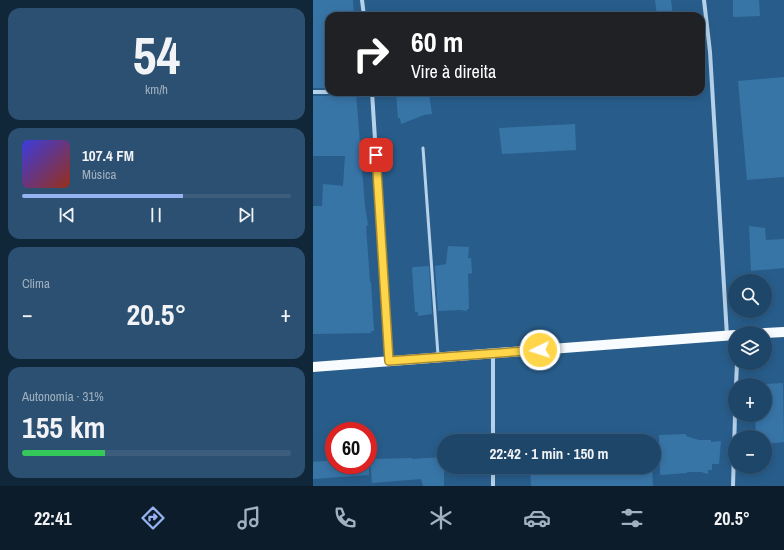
<!DOCTYPE html>
<html lang="pt">
<meta charset="utf-8">
<style>
:root{--surface:#1e4668;--page:#2b5071;--text:#f1f3f6;--muted:#a1b1c0;--line:#3c5e7c;--accent:#95b2f1}
body{margin:0;font-family:"Archivo Narrow",sans-serif;background:var(--page);color:var(--text);height:100vh;display:flex;flex-direction:column;font-size:15px;white-space:nowrap}
*{box-sizing:border-box;margin:0}
p{font-size:13px;color:var(--muted)}
.icon{flex:none;width:22px;height:22px;fill:none;stroke:currentColor;stroke-width:2;stroke-linecap:round;stroke-linejoin:round}
.map{position:relative;flex:1;overflow:hidden}
.side{display:flex;flex-direction:column;gap:8px;padding:8px;background:#102639;width:313px}
.side>*{flex:none}
.top-card{position:absolute;left:12px;top:12px;width:380px;height:84px;border-radius:12px;box-shadow:0 2px 10px #0003,0 0 0 1px var(--line);background:#202124;color:#fff;overflow:hidden}
.tools{position:absolute;left:415px;top:274px;display:grid;gap:8px}
.tools a{display:grid;place-items:center;width:44px;height:44px;border-radius:50%;background:var(--surface);box-shadow:0 2px 10px #0003,0 0 0 1px var(--line);font-size:20px}
.speed{position:absolute;left:12px;top:422px;display:flex;gap:8px;font-size:20px;font-weight:700;text-align:center}
.speed>*{display:grid;place-content:center;width:52px;height:52px;border-radius:50%;background:var(--surface);box-shadow:0 2px 10px #0003,0 0 0 1px var(--line);line-height:1}
.speed .limit{border:6px solid #d22;background:#fff;color:#111}
.pin{position:absolute;display:grid;place-items:center;width:34px;height:34px;color:#fff;margin:-17px;border-radius:8px;box-shadow:0 2px 6px #0006}
.me{position:absolute;width:44px;margin:-22px;rotate:266deg;stroke-linejoin:round;filter:drop-shadow(0 0 3px #0008)}
.turn{display:flex;align-items:center;gap:14px;height:84px;padding:0 20px;font-size:18px}
.turn .icon{width:52px;height:52px;stroke-width:2.5}
.turn b{display:block;font-size:28px;line-height:34px}
.big{font-size:30px;font-weight:700;line-height:1.1}
.side .card{flex:1;display:flex;flex-direction:column;justify-content:center;gap:6px;min-width:0;padding:0 14px;border-radius:12px;background:var(--page)}
.side .dial{align-items:center;gap:0}
.dial b{font-size:52px;line-height:1}
.song{display:flex;align-items:center;gap:12px}
.cover{width:48px;height:48px;border-radius:6px;background:linear-gradient(135deg,hsl(240 70% 55%),hsl(10 70% 35%))}
.played{height:4px;border-radius:2px;background:linear-gradient(90deg,var(--accent) 60%,var(--line) 60%)}
.keys{display:flex;justify-content:space-around;direction:ltr}
.heat{display:flex;justify-content:space-between;align-items:center;font-size:22px;direction:ltr}
.charge{height:6px;border-radius:3px;background:linear-gradient(90deg,#34c759 31%,var(--line) 0)}
.trip{position:absolute;left:124px;top:434px;width:224px;height:40px;border-radius:20px;background:var(--surface);box-shadow:0 2px 10px #0003,0 0 0 1px var(--line);font-weight:700;line-height:40px;text-align:center}
.menu{display:flex;height:64px;justify-content:space-around;align-items:center;background:#0c1c2a;color:var(--muted)}
.menu .icon{width:28px;height:28px}
.menu .current{color:var(--accent)}
.menu b{font-size:18px;color:var(--text)}
main{display:flex;flex:1;min-height:0}
.map>svg:first-child{display:block}
</style>
<main>
<section class="side">
<div class="card dial"><b>54</b><p>km/h</p></div>
<div class="card">
<div class="song"><i class="cover"></i><div><b>107.4 FM</b><p>Música</p></div></div>
<div class="played"></div>
<div class="keys"><svg class="icon" aria-label="previous" viewBox="0 0 24 24"><path d="M18 5L8 12l10 7zM5 5v14"/></svg><svg class="icon" aria-label="pause" viewBox="0 0 24 24"><path d="M8 5v14M16 5v14"/></svg><svg class="icon" aria-label="next" viewBox="0 0 24 24"><path d="M6 5l10 7-10 7zM19 5v14"/></svg></div>
</div>
<div class="card"><p>Clima</p>
<div class="heat"><a>−</a><b class="big">20.5°</b><a>+</a></div>
</div>
<div class="card"><p>Autonomia · 31%</p><b class="big">155 km</b><div class="charge"></div></div>
</section>
<div class="map">
<svg width="471" height="486" viewBox="0 0 471 486">
<rect width="100%" height="100%" fill="#285d8b"/>
<g fill="#3875a7">
<path d="M 0,0 L 40,0 L 41,16 L 16,16 L 16,88 L 0,88 Z"/>
<path d="M 342,0 L 358,0 L 360,16 L 344,16 Z"/>
<path d="M 420,0 L 446,0 L 447,16 L 420,17 Z"/>
<path d="M 471,77 L 471,177 L 434,180 L 425,81 Z"/>
<path d="M 83,92 L 116,92 L 119,114 L 111,115 L 88,124 L 87,118 L 85,118 Z"/>
<path d="M 43,93 L 52,206 L 55,225 L 53,226 L 57,282 L 58,282 L 61,331 L 58,331 L 58,333 L 0,334 L 0,206 L 9,206 L 10,184 L 30,186 L 32,156 L 0,156 L 0,96 L 16,96 L 19,94 Z"/>
<path d="M 262,124 L 263,150 L 189,154 L 186,128 Z"/>
<path d="M 436,226 L 452,228 L 453,240 L 471,239 L 471,268 L 438,271 Z"/>
<path d="M 135,246 L 156,247 L 155,258 L 158,258 L 159,273 L 155,274 L 156,309 L 154,309 L 154,311 L 147,310 L 125,311 L 122,266 L 133,264 Z"/>
<path d="M 116,266 L 119,314 L 105,316 L 105,312 L 102,312 L 99,269 L 100,267 Z"/>
<path d="M 470,383 L 471,442 L 452,444 L 452,437 L 443,437 L 442,415 L 452,415 L 452,384 Z"/>
<path d="M 373,434 L 373,436 L 386,440 L 398,440 L 398,442 L 408,441 L 406,464 L 399,464 L 399,470 L 395,470 L 395,474 L 388,472 L 374,472 L 374,473 L 347,475 L 346,435 Z"/>
<path d="M 131,457 L 131,486 L 110,486 L 108,479 L 59,483 L 57,459 L 99,458 L 99,459 Z"/>
<path d="M 21,460 L 21,465 L 56,465 L 56,475 L 0,479 L 0,462 Z"/>
<path d="M 217,467 L 339,467 L 340,486 L 218,486 Z"/>
</g>
<g fill="none" stroke-linecap="round" stroke-linejoin="round">
<path stroke="#b6d2ea" stroke-width="3" d="M 110,148 L 125,355"/>
<g stroke="#b6d2ea" stroke-width="4">
<path d="M 49,0 L 51,16"/>
<path d="M 391,0 L 397,52 L 414,336"/>
<path d="M 0,92 L 16,92"/>
<path d="M 59,92 L 76,361"/>
<path d="M 423,385 L 424,363"/>
<path d="M 180,441 L 180,353"/>
<path d="M 180,486 L 180,467"/>
<path d="M 420,486 L 422,415"/>
</g>
<g stroke="#f9fcfe" stroke-width="10">
<path d="M 452,333 L 471,332"/>
<path d="M 0,367 L 422,335"/>
</g>
</g>
<g fill="none" stroke-linecap="round" stroke-linejoin="round">
<g stroke="#a68a30" stroke-width="10">
<path id="route" d="M 63,155 L 76,361 L 227,350"/>
</g>
<use href="#route" stroke="#ffd54a" stroke-width="7"/>
</g>
</svg>
<div class="tools">
<a><svg class="icon" aria-label="search" viewBox="0 0 24 24"><circle cx="10" cy="10" r="6"/><path d="M15 15l6 6"/></svg></a>
<a><svg class="icon" aria-label="layers" viewBox="0 0 24 24"><path d="M12 4l9 5-9 5-9-5zM3 14l9 5 9-5"/></svg></a>
<a>+</a>
<a>−</a>
</div>
<div class="speed"><div class="limit">60</div></div>
<div class="pin" style="left:63px;top:155px;background:#d93025"><svg class="icon" aria-label="arrive" viewBox="0 0 24 24"><path d="M6 21V4h12l-3 4 3 4H6"/></svg></div>
<svg class="me" style="left:227px;top:350px" viewBox="-20 -20 40 40"><circle r="17" fill="#ffd54a" stroke="#fff" stroke-width="3"/><path d="M0-11L8 9 0 5-8 9z" fill="#fff"/></svg>
<div class="trip">22:42 · 1 min · 150 m</div>
<div class="top-card">
<div class="turn"><svg class="icon" aria-label="right" viewBox="0 0 24 24"><path d="M7 20v-9h11M14 6l5 5-5 5"/></svg><div><b>60 m</b>Vire à direita</div></div>
</div>
</div>
</main>
<nav class="menu">
<b>22:41</b>
<svg class="icon current" aria-label="directions" viewBox="0 0 24 24"><path d="M12 3l9 9-9 9-9-9zM9 14v-3h6M13 9l2 2-2 2"/></svg>
<svg class="icon" aria-label="music" viewBox="0 0 24 24"><path d="M9 18V5l10-2v13"/><circle cx="6" cy="18" r="3"/><circle cx="16" cy="16" r="3"/></svg>
<svg class="icon" aria-label="phone" viewBox="0 0 24 24"><path d="M5 4h4l2 5-3 2q2 4 5 5l2-3 5 2v4C11 20 4 13 5 4z"/></svg>
<svg class="icon" aria-label="climate" viewBox="0 0 24 24"><path d="M12 3v18M4 7l16 10M4 17L20 7"/></svg>
<svg class="icon" aria-label="car" viewBox="0 0 24 24"><path d="M5 17H2v-5l4-1 3-4h7l3 4 3 1v5h-3M9 17h6M6 11h13"/><circle cx="7" cy="17" r="2"/><circle cx="17" cy="17" r="2"/></svg>
<svg class="icon" aria-label="filters" viewBox="0 0 24 24"><path d="M4 7h16M4 17h16"/><circle cx="9" cy="7" r="2"/><circle cx="15" cy="17" r="2"/></svg>
<b>20.5°</b>
</nav>
